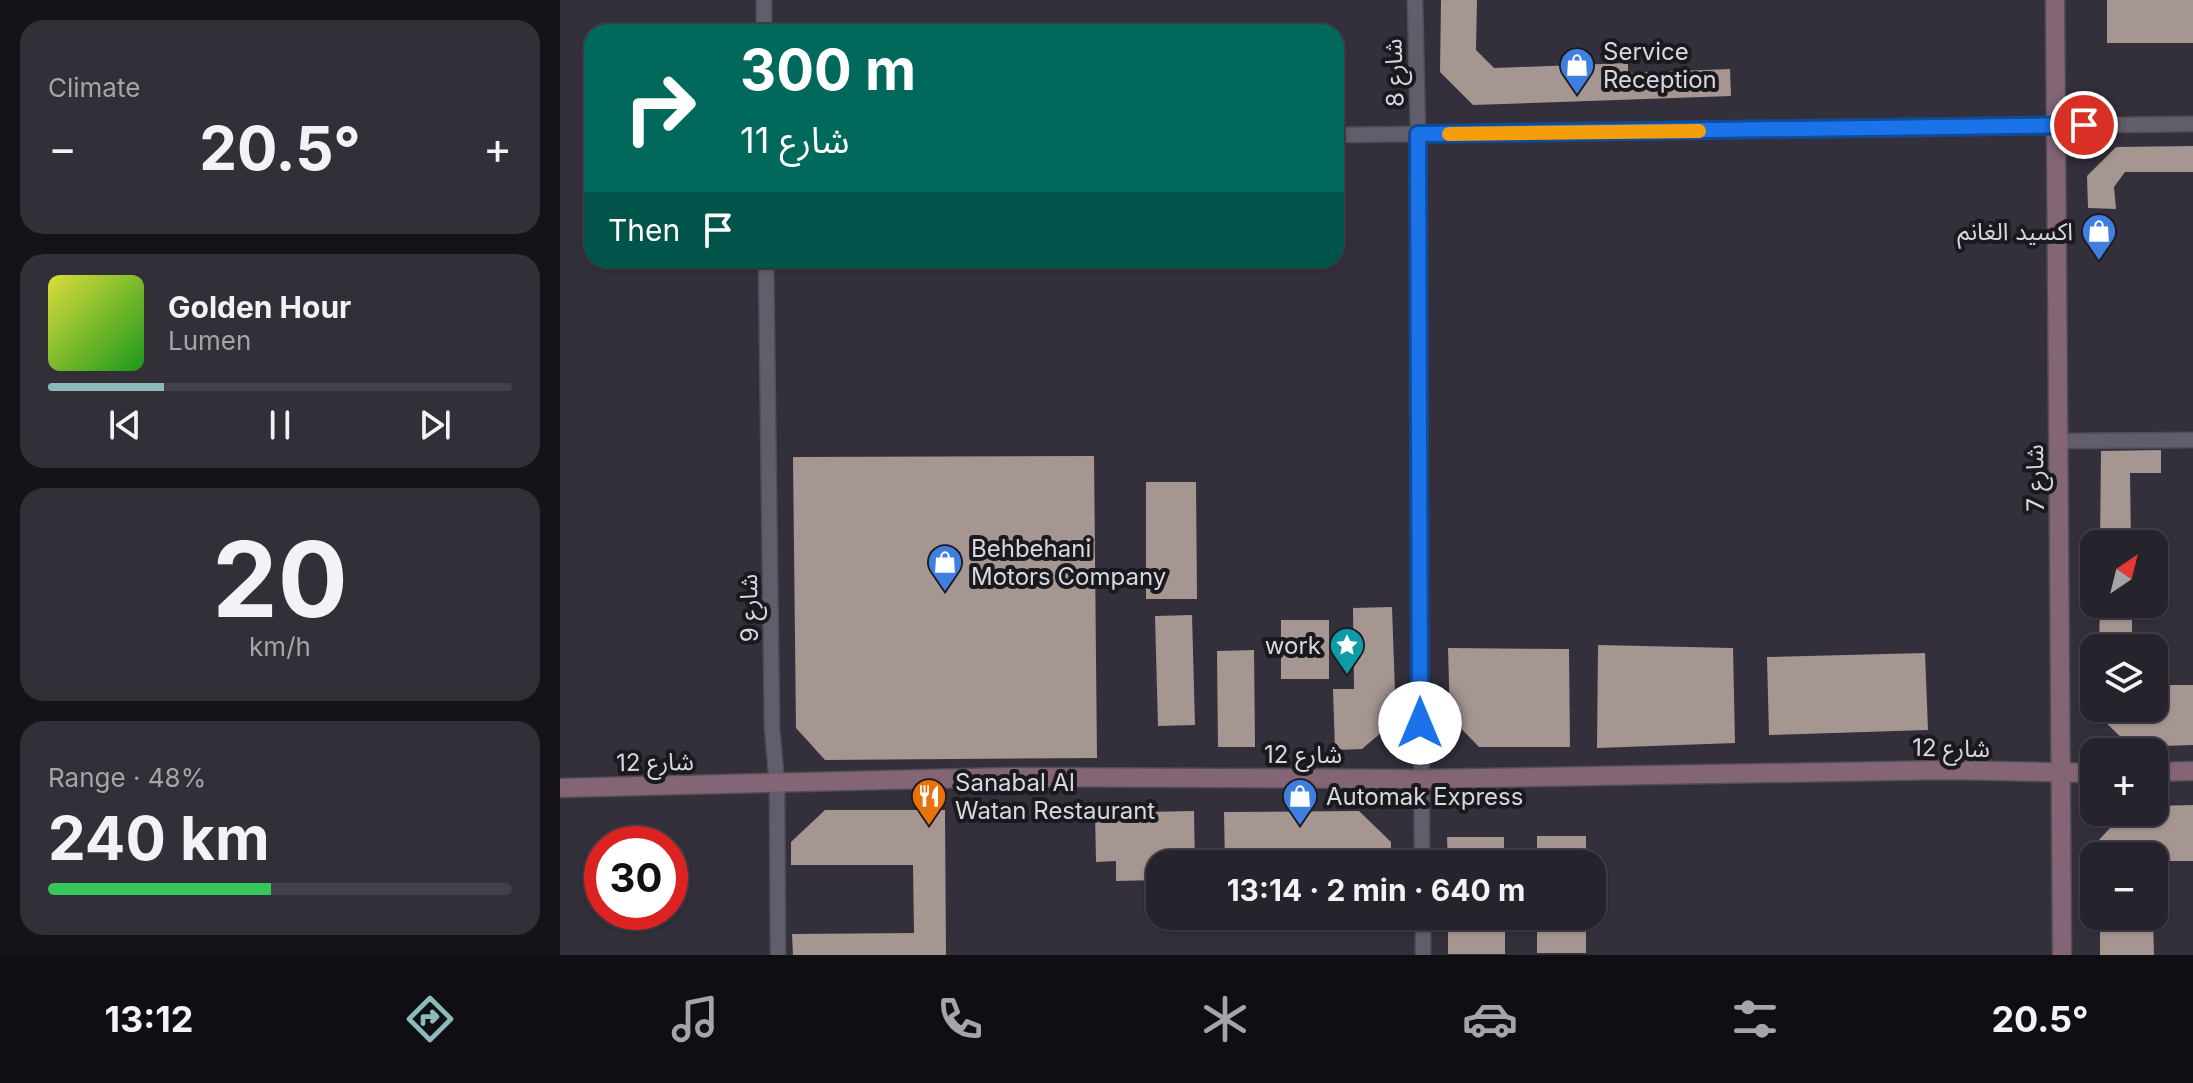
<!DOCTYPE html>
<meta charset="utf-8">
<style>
:root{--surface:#26232c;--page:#322f38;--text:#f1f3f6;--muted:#a4a4a9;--line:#424048;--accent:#8bbbb9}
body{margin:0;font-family:Inter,"Noto Sans Arabic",sans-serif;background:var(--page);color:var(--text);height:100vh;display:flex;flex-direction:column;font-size:30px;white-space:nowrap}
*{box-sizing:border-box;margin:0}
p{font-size:26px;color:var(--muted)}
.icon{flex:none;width:44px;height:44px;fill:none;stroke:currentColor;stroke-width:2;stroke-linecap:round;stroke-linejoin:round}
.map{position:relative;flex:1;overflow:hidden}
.details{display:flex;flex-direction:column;gap:20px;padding:20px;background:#151318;width:560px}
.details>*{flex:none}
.guide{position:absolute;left:24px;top:24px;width:760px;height:244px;border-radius:24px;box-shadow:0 2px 6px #0004,0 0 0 2px var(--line);background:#00695c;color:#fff;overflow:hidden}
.needle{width:52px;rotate:35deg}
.controls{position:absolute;left:1520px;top:530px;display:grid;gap:16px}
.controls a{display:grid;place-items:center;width:88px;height:88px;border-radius:16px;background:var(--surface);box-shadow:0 2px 6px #0004,0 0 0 2px var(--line);font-size:40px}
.speed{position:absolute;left:24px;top:826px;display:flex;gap:16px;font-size:40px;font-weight:700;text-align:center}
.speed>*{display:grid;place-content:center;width:104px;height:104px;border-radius:50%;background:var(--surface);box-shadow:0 2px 6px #0004,0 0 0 2px var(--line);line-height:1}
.speed .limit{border:12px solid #d22;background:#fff;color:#111}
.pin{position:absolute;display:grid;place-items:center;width:68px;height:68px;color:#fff;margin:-34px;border:4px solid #fff;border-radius:50%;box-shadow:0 2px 8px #0007}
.me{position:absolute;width:88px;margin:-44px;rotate:0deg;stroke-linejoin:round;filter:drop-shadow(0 0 6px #0008)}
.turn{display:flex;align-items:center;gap:28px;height:168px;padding:0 24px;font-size:36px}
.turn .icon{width:104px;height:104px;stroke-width:2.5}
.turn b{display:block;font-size:56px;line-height:68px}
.then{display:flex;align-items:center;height:76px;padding:0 24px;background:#0003;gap:16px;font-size:30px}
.big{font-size:60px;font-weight:700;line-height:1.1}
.details .tile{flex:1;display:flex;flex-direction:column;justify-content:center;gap:12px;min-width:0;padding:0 28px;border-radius:24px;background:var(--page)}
.details .dial{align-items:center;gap:0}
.dial b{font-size:104px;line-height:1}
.song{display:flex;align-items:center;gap:24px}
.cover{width:96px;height:96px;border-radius:12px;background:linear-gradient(135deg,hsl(60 70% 55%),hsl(120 70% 35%))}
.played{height:8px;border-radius:4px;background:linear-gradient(90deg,var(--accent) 25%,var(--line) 25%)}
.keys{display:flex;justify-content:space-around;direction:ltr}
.heat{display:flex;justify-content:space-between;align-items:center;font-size:44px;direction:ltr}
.charge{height:12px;border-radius:6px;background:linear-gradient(90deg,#34c759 48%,var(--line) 0)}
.trip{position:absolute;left:586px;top:850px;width:460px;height:80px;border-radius:24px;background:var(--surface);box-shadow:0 2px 6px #0004,0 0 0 2px var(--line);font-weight:700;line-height:80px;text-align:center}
.tabs{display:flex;height:128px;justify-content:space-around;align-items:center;background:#0f0e12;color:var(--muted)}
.tabs .icon{width:56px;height:56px}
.tabs .active{color:var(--accent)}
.tabs b{font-size:36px;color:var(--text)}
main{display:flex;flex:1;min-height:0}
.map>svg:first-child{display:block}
</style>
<main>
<section class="details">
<div class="tile"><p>Climate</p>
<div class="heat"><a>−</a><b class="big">20.5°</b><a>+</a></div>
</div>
<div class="tile">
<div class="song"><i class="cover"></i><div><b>Golden Hour</b><p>Lumen</p></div></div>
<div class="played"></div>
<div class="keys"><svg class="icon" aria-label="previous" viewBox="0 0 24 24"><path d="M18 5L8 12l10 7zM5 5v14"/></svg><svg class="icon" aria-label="pause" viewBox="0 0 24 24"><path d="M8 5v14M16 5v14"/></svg><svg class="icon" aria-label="next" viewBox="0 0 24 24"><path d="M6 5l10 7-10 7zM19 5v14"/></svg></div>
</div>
<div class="tile dial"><b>20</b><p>km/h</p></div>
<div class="tile"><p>Range · 48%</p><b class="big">240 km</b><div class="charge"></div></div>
</section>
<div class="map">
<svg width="1633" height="955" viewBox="0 0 1633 955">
<rect width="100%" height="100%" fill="#332f3b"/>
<g fill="#a69691">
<path d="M 881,0 L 917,0 L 916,50 L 934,68 L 1068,63 L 1068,73 L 1170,69 L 1171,96 L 913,105 L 880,72 Z"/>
<rect x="1547" y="0" width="86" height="43"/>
<path d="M 1633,146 L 1633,172 L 1565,172 L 1554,187 L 1556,209 L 1528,208 L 1527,176 L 1556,147 Z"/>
<path d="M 1601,450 L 1601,473 L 1570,473 L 1571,544 L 1540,544 L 1541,451 Z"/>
<path d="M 534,456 L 537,758 L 265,760 L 236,728 L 233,457 Z"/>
<path d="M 586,482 L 636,482 L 637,599 L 586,599 Z"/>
<path d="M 1540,604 L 1572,604 L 1572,648 L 1539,648 Z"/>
<path d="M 832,607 L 836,720 L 802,749 L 775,750 L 773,689 L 794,689 L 793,608 Z"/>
<path d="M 632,615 L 635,725 L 598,726 L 595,616 Z"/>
<rect x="721" y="620" width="48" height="59"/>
<path d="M 1038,645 L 1173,648 L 1175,743 L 1037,748 Z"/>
<path d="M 888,648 L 1009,649 L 1010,747 L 919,747 L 890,717 Z"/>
<path d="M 694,650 L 695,747 L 658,747 L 657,651 Z"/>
<path d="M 1365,653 L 1368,730 L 1209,735 L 1207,657 Z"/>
<path d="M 1608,685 L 1633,685 L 1633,745 L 1571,747 L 1539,716 L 1539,708 L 1594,708 L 1594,703 L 1608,703 Z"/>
<path d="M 1633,805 L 1633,861 L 1608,861 L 1594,876 L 1594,856 L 1538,856 L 1538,841 L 1565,812 L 1594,812 L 1594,806 Z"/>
<path d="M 265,810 L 385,810 L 386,955 L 233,955 L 232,934 L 354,933 L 353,865 L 231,865 L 231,842 Z"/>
<path d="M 634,811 L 635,864 L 600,864 L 600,880 L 556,881 L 556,861 L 536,862 L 535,813 Z"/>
<path d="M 799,811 L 831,842 L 831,864 L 665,864 L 664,812 Z"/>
<rect x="977" y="836" width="49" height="28"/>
<path d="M 887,837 L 944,837 L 944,864 L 888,864 Z"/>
<rect x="888" y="916" width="57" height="38"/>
<rect x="977" y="916" width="49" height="37"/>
<path d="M 1540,916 L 1593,916 L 1594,955 L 1540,955 Z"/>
</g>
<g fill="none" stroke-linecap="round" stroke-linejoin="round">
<g stroke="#504d57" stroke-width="17">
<g id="street">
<path d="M 204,0 L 204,32"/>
<path d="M 855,0 L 858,134 L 862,864"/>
<path d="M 776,135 L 1633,124"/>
<path d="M 206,260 L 212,728 L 217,784 L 218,955"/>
<path d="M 1499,441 L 1633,440"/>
<path d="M 863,916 L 863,955"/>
</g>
</g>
<g stroke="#504d57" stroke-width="21">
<g id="secondary">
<path d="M 1495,0 L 1502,955"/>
<path d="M 1594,772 L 1633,771"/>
<path d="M 0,788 L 450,777 L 860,779 L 1387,770 L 1534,773"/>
</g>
</g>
<use href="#street" stroke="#615d6a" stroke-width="14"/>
<use href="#secondary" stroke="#836576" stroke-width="18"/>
</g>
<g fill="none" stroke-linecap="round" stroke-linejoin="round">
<g stroke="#114b97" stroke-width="20">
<path id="route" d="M 860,723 L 858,134 L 1524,125"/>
</g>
<use href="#route" stroke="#1a73e8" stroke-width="14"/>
<path stroke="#f59e0b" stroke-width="14" d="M 889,134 L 1139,131"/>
</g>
<defs>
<g id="shop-pin" transform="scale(1.8)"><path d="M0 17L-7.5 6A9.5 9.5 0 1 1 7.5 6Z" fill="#3f7fe0" stroke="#1a191e"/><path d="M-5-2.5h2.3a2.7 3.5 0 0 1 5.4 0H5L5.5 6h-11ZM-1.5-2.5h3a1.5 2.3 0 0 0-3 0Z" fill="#fff"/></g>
<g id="sight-pin" transform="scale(1.8)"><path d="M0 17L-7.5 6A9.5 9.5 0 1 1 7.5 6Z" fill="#0f9aa8" stroke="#1a191e"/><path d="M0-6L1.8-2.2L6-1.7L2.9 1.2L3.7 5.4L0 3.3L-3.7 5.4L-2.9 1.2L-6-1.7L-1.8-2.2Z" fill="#fff"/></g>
<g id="restaurant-pin" transform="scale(1.8)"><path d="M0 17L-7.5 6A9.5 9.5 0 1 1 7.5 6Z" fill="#e8710a" stroke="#1a191e"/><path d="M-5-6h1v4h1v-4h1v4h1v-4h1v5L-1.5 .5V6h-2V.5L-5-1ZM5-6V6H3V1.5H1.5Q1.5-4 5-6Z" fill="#fff"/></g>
</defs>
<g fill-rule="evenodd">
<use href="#shop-pin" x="1017" y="65"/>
<use href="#shop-pin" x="1539" y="231"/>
<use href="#shop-pin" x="385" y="562"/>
<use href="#sight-pin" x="787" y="645"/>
<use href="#restaurant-pin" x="369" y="796"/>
<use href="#shop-pin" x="740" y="796"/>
</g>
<g text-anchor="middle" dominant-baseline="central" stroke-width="8" stroke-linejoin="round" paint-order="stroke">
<g font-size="24" fill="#d9d7df" stroke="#1a191e" text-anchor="start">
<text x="1043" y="51">Service<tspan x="1043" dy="28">Reception</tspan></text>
<text x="1513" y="231" text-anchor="end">اكسيد الغانم</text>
<text x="411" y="548">Behbehani<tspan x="411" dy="28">Motors Company</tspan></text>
<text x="761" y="645" text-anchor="end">work</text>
<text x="395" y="782">Sanabal Al<tspan x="395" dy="28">Watan Restaurant</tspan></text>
<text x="766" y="796">Automak Express</text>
</g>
<g font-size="24" fill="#d9d7df" stroke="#1a191e">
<text transform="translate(834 73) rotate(-92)">شارع 8</text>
<text transform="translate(1475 478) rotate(-91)">شارع 7</text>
<text transform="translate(189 608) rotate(-91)">شارع 9</text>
<text transform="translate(1391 748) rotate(1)">شارع 12</text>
<text x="743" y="754">شارع 12</text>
<text transform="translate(95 762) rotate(-1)">شارع 12</text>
</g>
</g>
</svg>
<div class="controls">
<a><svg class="needle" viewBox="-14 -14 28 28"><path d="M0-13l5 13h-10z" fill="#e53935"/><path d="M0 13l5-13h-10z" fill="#a4a4a9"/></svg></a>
<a><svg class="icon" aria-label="layers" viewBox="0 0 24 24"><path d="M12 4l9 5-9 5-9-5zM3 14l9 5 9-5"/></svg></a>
<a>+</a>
<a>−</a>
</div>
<div class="speed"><div class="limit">30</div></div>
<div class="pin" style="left:1524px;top:125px;background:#d93025"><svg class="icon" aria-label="arrive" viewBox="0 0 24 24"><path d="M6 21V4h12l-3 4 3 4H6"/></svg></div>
<svg class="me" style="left:860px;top:723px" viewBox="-20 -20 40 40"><circle r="19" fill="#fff"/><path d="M0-13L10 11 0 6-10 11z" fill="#1a73e8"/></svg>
<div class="trip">13:14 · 2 min · 640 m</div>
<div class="guide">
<div class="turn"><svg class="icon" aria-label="right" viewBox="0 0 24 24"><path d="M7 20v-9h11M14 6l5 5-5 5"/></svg><div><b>300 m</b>شارع 11</div></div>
<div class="then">Then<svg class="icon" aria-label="arrive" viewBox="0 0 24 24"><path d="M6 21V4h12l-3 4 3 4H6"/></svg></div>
</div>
</div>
</main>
<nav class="tabs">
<b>13:12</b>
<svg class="icon active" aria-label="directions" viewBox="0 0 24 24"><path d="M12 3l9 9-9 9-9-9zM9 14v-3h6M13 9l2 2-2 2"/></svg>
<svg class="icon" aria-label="music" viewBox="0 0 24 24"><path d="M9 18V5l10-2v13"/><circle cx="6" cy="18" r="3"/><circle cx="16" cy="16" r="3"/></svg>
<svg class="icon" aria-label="phone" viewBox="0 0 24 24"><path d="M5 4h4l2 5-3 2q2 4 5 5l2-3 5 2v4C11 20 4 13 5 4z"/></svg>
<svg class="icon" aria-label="climate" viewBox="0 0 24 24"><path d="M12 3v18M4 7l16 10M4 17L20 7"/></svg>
<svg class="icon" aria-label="car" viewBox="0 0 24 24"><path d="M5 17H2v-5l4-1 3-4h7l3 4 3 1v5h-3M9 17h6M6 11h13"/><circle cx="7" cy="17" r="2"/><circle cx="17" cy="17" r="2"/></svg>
<svg class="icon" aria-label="filters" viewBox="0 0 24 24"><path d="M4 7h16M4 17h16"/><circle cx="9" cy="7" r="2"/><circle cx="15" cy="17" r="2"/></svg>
<b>20.5°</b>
</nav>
